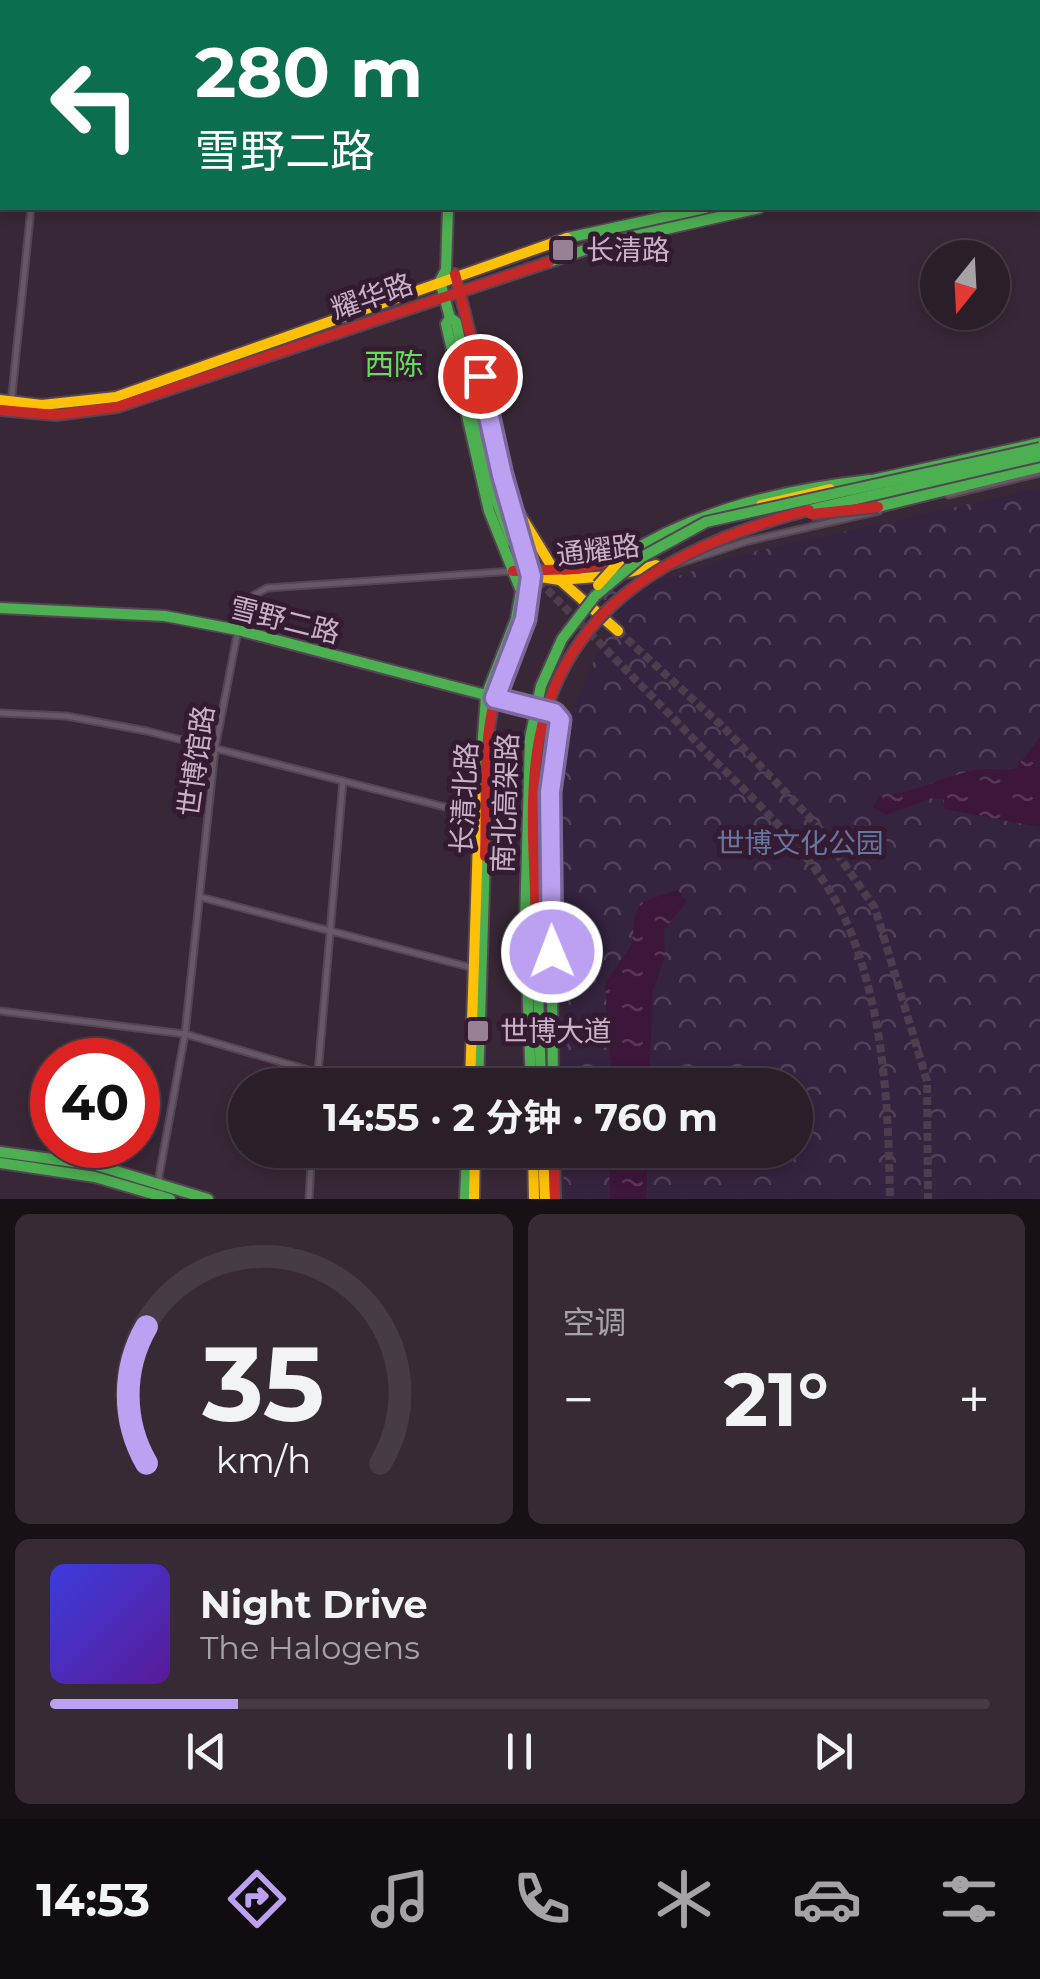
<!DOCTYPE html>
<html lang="zh">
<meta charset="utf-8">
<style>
:root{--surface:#2a1e29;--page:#362b35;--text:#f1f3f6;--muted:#a5a2a8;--line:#463c46;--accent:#bca0f2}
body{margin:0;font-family:Montserrat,"Noto Sans SC",sans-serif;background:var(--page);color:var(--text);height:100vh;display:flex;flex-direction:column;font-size:38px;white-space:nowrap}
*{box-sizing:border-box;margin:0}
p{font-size:32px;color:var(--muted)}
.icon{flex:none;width:55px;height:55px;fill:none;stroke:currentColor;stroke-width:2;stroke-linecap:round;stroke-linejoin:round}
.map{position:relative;height:1199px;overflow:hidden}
.sheet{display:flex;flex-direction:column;gap:15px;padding:15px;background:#171017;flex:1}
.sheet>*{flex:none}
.guide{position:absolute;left:0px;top:0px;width:1040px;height:210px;box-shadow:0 5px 15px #0003,0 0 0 2px var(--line);background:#0b6e4f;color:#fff;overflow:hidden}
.needle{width:65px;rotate:198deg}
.buttons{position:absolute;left:920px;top:240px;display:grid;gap:20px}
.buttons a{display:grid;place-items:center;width:90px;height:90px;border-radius:50%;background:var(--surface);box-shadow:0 5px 15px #0003,0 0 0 2px var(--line);font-size:50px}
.speed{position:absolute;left:30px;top:1038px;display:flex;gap:20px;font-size:50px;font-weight:700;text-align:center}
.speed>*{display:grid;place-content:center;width:130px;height:130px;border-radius:50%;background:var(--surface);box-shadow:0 5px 15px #0003,0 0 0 2px var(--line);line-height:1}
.speed .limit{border:15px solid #d22;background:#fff;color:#111}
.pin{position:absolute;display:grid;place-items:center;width:85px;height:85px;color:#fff;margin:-42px;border:5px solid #fff;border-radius:50%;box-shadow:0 2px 10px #0007}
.me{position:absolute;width:110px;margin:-55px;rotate:359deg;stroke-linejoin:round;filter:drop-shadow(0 0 8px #0008)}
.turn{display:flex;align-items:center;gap:35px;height:210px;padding:0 30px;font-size:45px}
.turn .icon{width:130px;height:130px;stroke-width:2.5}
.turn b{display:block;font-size:70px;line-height:85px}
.big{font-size:75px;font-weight:700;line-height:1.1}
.sheet .widget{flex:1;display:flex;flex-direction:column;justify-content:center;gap:15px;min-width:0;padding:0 35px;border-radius:15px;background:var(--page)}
.sheet .dial{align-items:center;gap:0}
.dial svg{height:260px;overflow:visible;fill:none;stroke:var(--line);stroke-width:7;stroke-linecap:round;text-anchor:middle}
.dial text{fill:var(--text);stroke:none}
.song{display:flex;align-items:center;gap:30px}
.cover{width:120px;height:120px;border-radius:15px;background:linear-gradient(135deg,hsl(240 70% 55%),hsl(270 70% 35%))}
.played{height:10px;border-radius:5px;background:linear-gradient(90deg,var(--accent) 20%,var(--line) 20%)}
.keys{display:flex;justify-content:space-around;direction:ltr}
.heat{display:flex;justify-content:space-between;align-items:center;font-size:55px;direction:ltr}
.sheet .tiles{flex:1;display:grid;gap:15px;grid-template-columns:1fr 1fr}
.widget:last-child{grid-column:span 2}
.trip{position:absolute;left:228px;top:1068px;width:585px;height:100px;border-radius:50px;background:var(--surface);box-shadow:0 5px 15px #0003,0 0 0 2px var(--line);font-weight:700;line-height:100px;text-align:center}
.dock{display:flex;height:160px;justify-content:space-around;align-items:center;background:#110c10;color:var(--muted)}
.dock .icon{width:70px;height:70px}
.dock .active{color:var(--accent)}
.dock b{font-size:45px;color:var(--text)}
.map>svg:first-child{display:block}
</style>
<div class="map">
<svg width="1040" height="1199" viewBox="0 0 1040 1199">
<defs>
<pattern id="park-crowns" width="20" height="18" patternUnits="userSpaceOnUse" patternTransform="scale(2.5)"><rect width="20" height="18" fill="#35243f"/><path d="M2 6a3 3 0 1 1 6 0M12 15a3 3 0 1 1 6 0" fill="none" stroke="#514159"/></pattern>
<pattern id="water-ripples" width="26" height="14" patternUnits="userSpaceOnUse" patternTransform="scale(2.5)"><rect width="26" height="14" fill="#3d163b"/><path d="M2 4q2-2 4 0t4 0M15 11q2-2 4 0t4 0" fill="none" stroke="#583656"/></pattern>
</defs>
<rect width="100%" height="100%" fill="#382837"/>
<path fill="url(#park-crowns)" d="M 1040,488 L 1040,1199 L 564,1199 L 563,1150 L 795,1150 L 795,1085 L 562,1085 L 563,749 L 572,712 L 602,642 L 623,623 L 591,592 L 591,587 L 676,577 L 739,555 Z"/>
<g fill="url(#water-ripples)">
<path d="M 1040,737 L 1040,827 L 944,809 L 944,800 L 931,798 L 886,815 L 873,807 L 879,796 C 915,794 942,776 976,770 C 990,767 1003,772 1016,768 Z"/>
<path d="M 678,890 L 687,901 L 664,930 L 665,956 L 653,990 L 650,1063 L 641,1085 L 612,1085 L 605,983 L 632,944 L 635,915 L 641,902 Z"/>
<path d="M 609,1150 L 648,1150 L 646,1199 L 610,1199 Z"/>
</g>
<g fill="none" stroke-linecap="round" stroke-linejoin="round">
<g stroke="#4e3d4d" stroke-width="8" stroke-dasharray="8 4" stroke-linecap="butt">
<path d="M 512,542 L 526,568 C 586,629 647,691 707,753 C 758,804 822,861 850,930 C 885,1020 888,1104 890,1199"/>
<path d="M 618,631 L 721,725 L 817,825 L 875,908 L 927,1081 L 928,1199"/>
</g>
<g stroke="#554554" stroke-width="9">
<g id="street">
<path d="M 11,404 L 31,208"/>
<path d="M 948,495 L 1040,473"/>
<path d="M 662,569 L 748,541 L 879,511"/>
<path d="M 0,713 L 66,716 L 147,731 L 523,827"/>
<path d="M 200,897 L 473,968"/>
<path d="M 0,1011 L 185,1034 L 360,1085"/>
<path d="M 317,1085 L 343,781"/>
<path d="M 162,1196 L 159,1176 L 185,1034 L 215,749 L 238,630 L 254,595 L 267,588 L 512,571"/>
<path d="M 309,1199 L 312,1150"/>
</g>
</g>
<g stroke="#554554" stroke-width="14">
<g id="fast">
<path d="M 448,208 L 446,270 L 440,281 L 450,318 L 446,324 L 489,511 L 521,591 L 516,619 L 486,696 L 480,778"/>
<path d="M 567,238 L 705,208"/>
<path d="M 549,262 L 608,242 L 759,208"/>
<path d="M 450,318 L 456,322 L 493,492 L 512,542"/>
<path d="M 868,481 L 1040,443"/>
<path d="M 846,506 L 1013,469"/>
<path d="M 878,507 L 1040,467"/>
<path d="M 624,556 C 700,509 782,490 870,480"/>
<path d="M 0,608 L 165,616 L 238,630 L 554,713 L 559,720 L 550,792 L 553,1085"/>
<path d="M 536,922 L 541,1085"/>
<path d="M 525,923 L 531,1085"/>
<path d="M 478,1085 L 485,856"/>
<path d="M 0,1152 L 96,1165 L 208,1199"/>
<path d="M 0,1163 L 95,1177 L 170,1199"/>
<path d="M 465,1199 L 467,1150"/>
</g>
</g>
<g stroke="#554554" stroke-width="14">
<g id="slow">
<path d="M 0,10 L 2,10"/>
<path d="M 1038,119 L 1040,118"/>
<path d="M 1038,130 L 1040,129"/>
<path d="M 1038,144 L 1040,144"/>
<path d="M 0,400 L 42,405 L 116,397 L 567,238"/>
<path d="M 761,505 L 830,489"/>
<path d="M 516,508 L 560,580 L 618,631"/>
<path d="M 622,574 L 656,565"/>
<path d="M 527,575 L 560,580 L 608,576"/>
<path d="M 470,1085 L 480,778"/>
<path d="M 533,1150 L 534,1199"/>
<path d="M 543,1150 L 545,1199"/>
<path d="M 474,1199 L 475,1150"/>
</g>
</g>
<g stroke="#554554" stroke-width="14">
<g id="jam">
<path d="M 457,0 L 457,2"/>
<path d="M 871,0 L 871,2"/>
<path d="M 1038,138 L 1040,137"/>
<path d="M 455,274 L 531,576 C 524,624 505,657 494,702 C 482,751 487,806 485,856"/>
<path d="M 0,410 L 56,415 L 117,407 L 549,262"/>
<path d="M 513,571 L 578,569 L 641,554"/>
<path d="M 554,1150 L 555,1199"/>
</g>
</g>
<use href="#street" stroke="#665865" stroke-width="5"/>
<use href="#fast" stroke="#4caf50" stroke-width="10"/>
<use href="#slow" stroke="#ffc107" stroke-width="10"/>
<use href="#jam" stroke="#c62828" stroke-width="10"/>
<g stroke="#534553" stroke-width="14" stroke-linecap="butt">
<g id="fast-bridge">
<path d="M 809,510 L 1040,456"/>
<path d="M 525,923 L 530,738 L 541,686 L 562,639 L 595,596 L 642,557 L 706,522 L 1040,448"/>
</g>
</g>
<g stroke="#534553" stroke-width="14" stroke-linecap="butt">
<path id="slow-bridge" d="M 598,585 L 624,556"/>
</g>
<g stroke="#534553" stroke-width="14" stroke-linecap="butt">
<g id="jam-bridge">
<path d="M 811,514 L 878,507"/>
<path d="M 536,922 C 535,871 530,820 535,769 C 549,611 671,546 809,510"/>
</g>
</g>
<use href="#fast-bridge" stroke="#4caf50" stroke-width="10"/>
<use href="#slow-bridge" stroke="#ffc107" stroke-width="10"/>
<use href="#jam-bridge" stroke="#c62828" stroke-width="10"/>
</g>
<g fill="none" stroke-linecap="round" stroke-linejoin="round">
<g stroke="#7a689d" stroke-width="25">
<path id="route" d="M 480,376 L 502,475 L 531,576 L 525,619 L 495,698 L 554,713 L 560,720 L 550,792 L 552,952"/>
</g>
<use href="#route" stroke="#bca0f2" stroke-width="18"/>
</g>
<g fill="#978195" stroke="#341b32" stroke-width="4">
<rect x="551" y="238" width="24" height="24" rx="5"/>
<rect x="466" y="1019" width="24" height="24" rx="5"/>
</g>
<g text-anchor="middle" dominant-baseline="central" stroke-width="10" stroke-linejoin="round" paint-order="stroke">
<g font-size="28" fill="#cab1c8" stroke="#341b32" text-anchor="start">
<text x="586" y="250">长清路</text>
<text x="500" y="1031">世博大道</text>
</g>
<g font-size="28" fill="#cab1c8" stroke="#341b32">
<text transform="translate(372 296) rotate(-19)">耀华路</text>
<text transform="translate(598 550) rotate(-7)">通耀路</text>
<text transform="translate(285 620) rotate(14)">雪野二路</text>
<text transform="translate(196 761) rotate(-82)">世博馆路</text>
<text transform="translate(464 798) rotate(-87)">长清北路</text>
<text transform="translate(505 803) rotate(-88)">南北高架路</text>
</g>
<g font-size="28" fill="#66769d" stroke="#341b32">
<text x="800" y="843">世博文化公园</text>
</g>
<g font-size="30" fill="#62de58" stroke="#341b32">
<text x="394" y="364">西陈</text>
</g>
</g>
</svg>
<div class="buttons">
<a><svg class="needle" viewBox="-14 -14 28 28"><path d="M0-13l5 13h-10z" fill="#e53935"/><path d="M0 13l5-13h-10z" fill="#a5a2a8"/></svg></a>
</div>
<div class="speed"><div class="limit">40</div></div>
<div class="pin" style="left:480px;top:376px;background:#d93025"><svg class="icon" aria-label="arrive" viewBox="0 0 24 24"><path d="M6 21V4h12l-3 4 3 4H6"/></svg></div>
<svg class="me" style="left:552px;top:952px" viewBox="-20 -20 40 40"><circle r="17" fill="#bca0f2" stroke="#fff" stroke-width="3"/><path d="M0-11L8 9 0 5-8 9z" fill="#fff"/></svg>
<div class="trip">14:55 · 2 分钟 · 760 m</div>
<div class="guide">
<div class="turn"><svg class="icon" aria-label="left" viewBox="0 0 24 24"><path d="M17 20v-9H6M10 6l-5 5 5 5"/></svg><div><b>280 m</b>雪野二路</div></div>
</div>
</div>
<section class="sheet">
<div class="tiles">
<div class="widget dial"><svg viewBox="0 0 100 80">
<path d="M14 69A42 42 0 1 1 86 69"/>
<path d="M14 69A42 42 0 0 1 14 27" stroke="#bca0f2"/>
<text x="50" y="56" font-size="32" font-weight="700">35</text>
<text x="50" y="72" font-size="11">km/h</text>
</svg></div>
<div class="widget"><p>空调</p>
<div class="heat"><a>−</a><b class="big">21°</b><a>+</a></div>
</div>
<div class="widget">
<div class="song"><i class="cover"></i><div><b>Night Drive</b><p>The Halogens</p></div></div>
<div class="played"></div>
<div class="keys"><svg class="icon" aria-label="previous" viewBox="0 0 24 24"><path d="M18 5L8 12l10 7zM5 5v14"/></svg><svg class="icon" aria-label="pause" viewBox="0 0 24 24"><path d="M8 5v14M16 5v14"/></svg><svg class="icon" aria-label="next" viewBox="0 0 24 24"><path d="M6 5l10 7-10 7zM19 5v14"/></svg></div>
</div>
</div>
</section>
<nav class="dock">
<b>14:53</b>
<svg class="icon active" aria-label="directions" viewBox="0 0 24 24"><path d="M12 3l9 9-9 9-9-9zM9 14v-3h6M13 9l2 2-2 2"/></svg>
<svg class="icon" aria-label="music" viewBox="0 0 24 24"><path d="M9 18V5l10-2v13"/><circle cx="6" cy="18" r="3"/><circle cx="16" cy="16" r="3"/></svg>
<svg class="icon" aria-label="phone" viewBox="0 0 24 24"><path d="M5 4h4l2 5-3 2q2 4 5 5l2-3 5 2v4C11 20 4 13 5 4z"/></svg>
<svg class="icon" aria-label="climate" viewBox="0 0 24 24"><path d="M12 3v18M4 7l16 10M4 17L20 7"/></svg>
<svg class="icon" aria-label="car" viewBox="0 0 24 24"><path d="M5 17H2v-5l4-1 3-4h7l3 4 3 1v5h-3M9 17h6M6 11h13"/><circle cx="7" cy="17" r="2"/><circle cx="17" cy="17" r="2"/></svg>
<svg class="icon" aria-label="filters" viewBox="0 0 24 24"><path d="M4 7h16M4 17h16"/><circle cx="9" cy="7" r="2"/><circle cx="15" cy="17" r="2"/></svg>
</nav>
